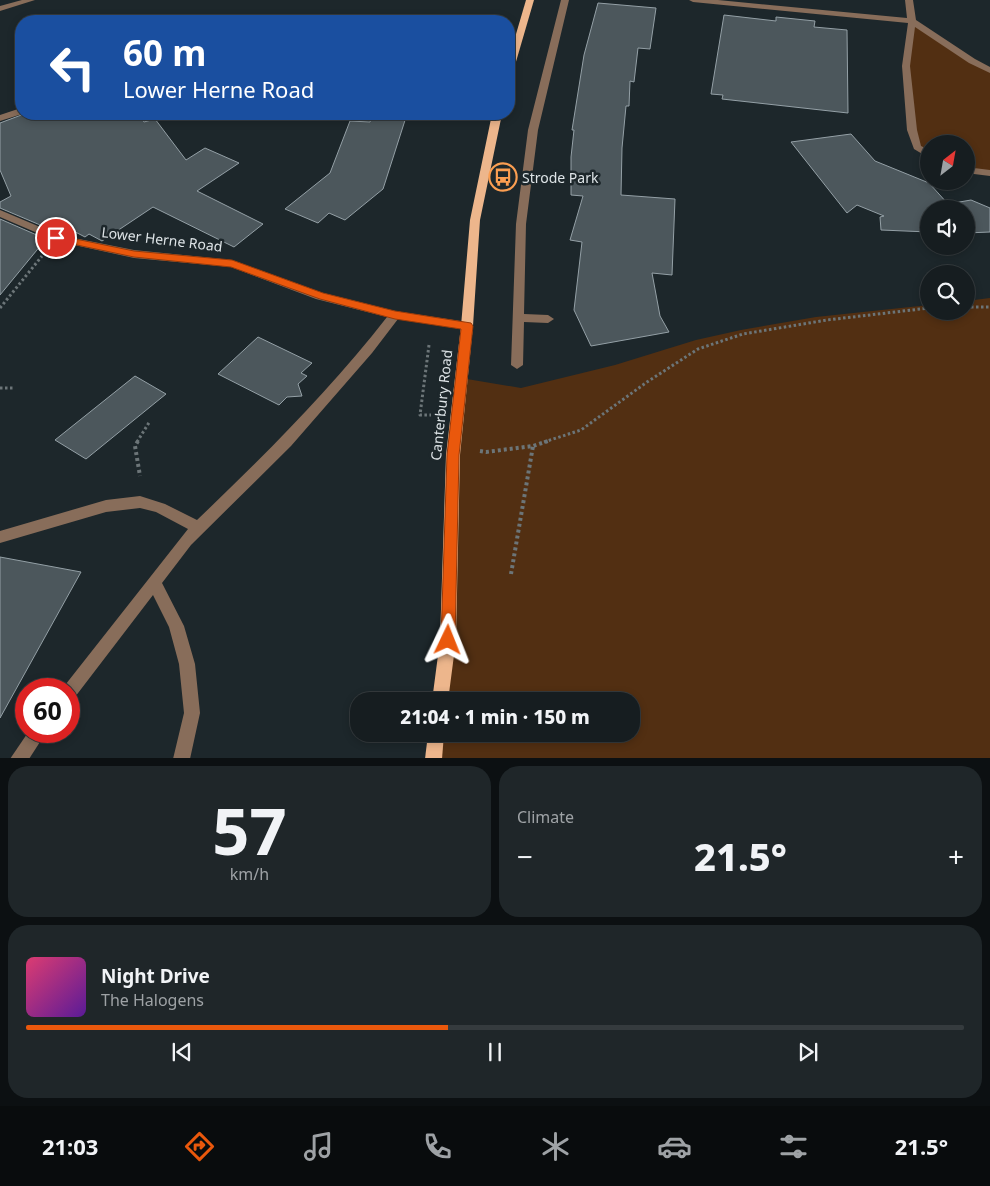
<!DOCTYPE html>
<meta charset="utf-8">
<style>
:root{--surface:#161d20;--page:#1f2629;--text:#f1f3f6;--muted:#9ea2a5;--line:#353b3e;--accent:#ea580c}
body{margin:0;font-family:"Noto Sans",sans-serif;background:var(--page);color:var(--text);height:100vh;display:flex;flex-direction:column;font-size:19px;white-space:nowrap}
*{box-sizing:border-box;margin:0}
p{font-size:16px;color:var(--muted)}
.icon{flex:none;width:28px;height:28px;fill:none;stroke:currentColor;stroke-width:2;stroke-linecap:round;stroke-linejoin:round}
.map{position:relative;height:758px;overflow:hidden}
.drawer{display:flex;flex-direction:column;gap:8px;padding:8px;background:#0c1012;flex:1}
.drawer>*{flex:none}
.guide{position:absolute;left:15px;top:15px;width:500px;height:105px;border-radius:20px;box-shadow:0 2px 8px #0003,0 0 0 1px var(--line);background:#1a4fa0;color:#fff;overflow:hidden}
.needle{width:32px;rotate:31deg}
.tools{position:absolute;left:920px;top:135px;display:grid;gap:10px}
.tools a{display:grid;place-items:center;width:55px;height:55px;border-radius:50%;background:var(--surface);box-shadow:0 2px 8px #0003,0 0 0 1px var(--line);font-size:25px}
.speed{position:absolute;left:15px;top:678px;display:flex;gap:10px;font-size:25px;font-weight:700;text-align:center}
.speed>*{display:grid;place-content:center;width:65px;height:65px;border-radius:50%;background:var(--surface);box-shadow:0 2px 8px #0003,0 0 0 1px var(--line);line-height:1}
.speed .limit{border:8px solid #d22;background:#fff;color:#111}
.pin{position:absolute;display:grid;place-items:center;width:42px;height:42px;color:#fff;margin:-21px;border:2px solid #fff;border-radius:50%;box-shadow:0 1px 5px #0007}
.me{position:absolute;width:55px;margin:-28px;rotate:2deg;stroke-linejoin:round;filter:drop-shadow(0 0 4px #0008)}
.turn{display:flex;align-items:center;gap:18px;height:105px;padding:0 25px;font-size:22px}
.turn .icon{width:65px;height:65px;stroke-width:2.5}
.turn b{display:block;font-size:35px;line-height:42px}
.big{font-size:38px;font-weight:800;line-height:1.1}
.drawer .widget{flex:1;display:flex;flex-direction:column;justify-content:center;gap:8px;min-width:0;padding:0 18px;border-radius:20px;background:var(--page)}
.drawer .dial{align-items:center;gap:0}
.dial b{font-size:65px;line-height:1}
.song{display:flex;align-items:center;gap:15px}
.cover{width:60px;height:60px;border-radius:8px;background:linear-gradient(135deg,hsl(340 70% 55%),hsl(270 70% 35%))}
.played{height:5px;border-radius:2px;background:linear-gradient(90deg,var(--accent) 45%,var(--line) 45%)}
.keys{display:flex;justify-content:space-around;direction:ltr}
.heat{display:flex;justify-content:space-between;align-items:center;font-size:28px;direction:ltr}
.drawer .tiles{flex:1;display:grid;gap:8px;grid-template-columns:1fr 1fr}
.widget:last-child{grid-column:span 2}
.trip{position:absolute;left:350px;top:692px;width:290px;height:50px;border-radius:20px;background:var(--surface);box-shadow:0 2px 8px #0003,0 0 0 1px var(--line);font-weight:800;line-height:50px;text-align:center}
.tab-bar{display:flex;height:80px;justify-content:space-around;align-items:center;background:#090c0d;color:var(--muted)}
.tab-bar .icon{width:35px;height:35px}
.tab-bar .selected{color:var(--accent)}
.tab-bar b{font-size:22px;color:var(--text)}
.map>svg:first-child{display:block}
</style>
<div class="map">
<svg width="990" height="759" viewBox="0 0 990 759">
<rect width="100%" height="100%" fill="#1d272b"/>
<g fill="#522f12">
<path d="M 912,21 L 990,70 L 990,173 L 966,170 L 966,144 L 929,144 L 929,155 L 917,147 L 906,66 Z"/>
<path d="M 990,298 L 990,758 L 433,759 L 436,734 L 631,734 L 631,701 L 440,701 L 448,640 L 461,378 L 521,388 L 615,365 L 696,340 L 741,330 L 816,317 L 929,305 L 929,311 L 966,311 L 966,301 Z"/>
</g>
<g fill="#4c575c" stroke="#94a0a6">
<path d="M 598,3 L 656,8 L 650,49 L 638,48 L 634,82 L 630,81 L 629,106 L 626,106 L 622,148 L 621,195 L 675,199 L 672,275 L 652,273 L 660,316 L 669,332 L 591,346 L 574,310 L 582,242 L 570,240 L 583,196 L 571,195 L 571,157 L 574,130 L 572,130 L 584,55 Z"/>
<path d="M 724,15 L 776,21 L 776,17 L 815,21 L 814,27 L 847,30 L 848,113 L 722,99 L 723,95 L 711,94 Z"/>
<path d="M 24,114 L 139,114 L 144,122 L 155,119 L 186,160 L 205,148 L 239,163 L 197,191 L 263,224 L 234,247 L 153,207 L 102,241 L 89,234 L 85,237 L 58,223 L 52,230 L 0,208 L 0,202 L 11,196 L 0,170 L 0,123 Z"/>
<path d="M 373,114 L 407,114 L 383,189 L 345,220 L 329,213 L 318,223 L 285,209 L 330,173 L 350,121 L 370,122 Z"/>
<path d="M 851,134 L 875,161 L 929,183 L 948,204 L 971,200 L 990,208 L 990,232 L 966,233 L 966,209 L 929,209 L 929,232 L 881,230 L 880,217 L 884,216 L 857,205 L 847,213 L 791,142 Z"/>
<path d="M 0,219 L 46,239 L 0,295 Z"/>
<path d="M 258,337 L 312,363 L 301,373 L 307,376 L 298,384 L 302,396 L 287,397 L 279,405 L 218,374 Z"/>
<path d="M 135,376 L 166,394 L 86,459 L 55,440 Z"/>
<path d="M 0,557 L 81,572 L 0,718 Z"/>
</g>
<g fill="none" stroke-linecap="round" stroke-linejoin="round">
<g stroke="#6c7578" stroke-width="3" stroke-dasharray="2.5 2.5" stroke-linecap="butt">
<path d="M 966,307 L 990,307"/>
<path d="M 0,308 L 42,256"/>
<path d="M 429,345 L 420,415 L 431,415"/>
<path d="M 0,388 L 14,388"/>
<path d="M 137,442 L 150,421"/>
<path d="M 544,442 L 581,430 L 647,382 L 698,349 L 743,334 L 827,320 L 929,308"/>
</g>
<g stroke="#6c7578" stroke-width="4" stroke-dasharray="3 3" stroke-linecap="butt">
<path d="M 138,441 L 135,446 L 140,476"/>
<path d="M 480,451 L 486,452 L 533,446 L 548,441"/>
<path d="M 511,574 L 533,446"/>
</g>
<g fill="#886d5a" fill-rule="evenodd">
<path d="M 22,0 L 35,0 L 0,11 L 0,6 Z"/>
<path d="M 561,0 L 569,0 L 538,130 L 526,224 L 524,314 L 548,315 L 554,319 L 548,323 L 524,322 L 523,365 L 517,369 L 511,365 L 516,224 L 528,130 Z"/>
<path d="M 689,0 L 718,0 L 907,18 L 905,0 L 913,0 L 916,20 L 975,59 L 990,67 L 990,73 L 969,63 L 915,27 L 910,66 L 917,130 L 921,146 L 929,150 L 929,158 L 914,149 L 907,130 L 902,66 L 908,23 L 693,2 Z"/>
<path d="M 350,16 L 354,18 L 353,20 L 333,21 Z"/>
<path d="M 21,108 L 22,114 L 0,121 L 0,115 Z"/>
<path d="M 966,167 L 990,170 L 990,176 L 966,173 Z"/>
<path d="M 0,210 L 59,235 L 134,250 L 232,260 L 323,293 L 395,311 L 467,322 L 473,326 L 467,330 L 398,319 L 372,353 L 291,446 L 191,545 L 162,583 L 184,626 L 195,664 L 200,713 L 190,759 L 173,759 L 184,713 L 179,664 L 169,627 L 153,595 L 75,697 L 69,700 L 69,689 L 62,689 L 188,529 L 156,512 L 140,508 L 106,512 L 0,543 L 0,531 L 106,500 L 140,496 L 165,504 L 197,520 C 264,456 330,390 387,317 L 316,299 L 231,267 L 134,258 L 56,241 L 0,217 Z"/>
<path d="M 29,731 L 47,731 L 29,759 L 10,759 Z"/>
</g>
<g fill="#edb68c" fill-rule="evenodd">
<path d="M 526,0 L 534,0 L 513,72 L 509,75 L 509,58 Z"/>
<path d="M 492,114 L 502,114 L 480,220 L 473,326 L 460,455 L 456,640 L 448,701 L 432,701 L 440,640 L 446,455 L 461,326 L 470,220 Z"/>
<path d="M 428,734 L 444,734 L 442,759 L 425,759 Z"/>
</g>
</g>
<path fill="#ea580c" stroke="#983908" d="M 56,235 L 134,251 L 232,260 L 323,293 L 395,311 L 471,323 L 473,326 L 459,455 L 455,640 L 453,645 L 448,647 L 443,645 L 441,640 L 447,455 L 461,329 L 395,319 L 320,299 L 231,267 L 134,257 L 53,240 L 51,238 Z"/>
<defs>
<g id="bus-ring" transform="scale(1.4375)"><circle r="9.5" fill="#1d272b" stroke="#fb9e51" stroke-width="1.5"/><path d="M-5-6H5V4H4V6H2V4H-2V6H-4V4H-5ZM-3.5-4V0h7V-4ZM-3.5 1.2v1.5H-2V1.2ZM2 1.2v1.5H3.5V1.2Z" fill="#fb9e51"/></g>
</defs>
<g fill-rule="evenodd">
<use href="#bus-ring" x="503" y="177"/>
</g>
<g text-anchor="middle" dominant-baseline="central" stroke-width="5" stroke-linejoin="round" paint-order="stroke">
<g font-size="14" fill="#dee4e7" stroke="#1d272b" text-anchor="start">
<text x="522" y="177">Strode Park</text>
</g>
<g font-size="14" fill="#dee4e7" stroke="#1d272b">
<text transform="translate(162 239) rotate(7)">Lower Herne Road</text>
<text transform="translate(441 405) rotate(-84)">Canterbury Road</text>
</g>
</g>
</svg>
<div class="tools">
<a><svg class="needle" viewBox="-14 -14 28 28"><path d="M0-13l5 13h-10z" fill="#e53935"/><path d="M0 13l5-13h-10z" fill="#9ea2a5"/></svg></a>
<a><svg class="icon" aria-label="sound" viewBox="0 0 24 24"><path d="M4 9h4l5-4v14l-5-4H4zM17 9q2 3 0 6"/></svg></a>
<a><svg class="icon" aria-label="search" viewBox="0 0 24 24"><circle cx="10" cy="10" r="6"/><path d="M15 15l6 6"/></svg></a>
</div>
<div class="speed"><div class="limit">60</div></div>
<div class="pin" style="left:56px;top:238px;background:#d93025"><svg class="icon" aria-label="arrive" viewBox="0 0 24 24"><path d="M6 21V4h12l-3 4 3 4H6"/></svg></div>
<svg class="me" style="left:448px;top:640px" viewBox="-20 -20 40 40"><path d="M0-17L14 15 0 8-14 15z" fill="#ea580c" stroke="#fff" stroke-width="4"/></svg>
<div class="trip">21:04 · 1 min · 150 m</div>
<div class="guide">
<div class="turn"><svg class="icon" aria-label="left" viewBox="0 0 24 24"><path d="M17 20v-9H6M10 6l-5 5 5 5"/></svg><div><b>60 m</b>Lower Herne Road</div></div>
</div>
</div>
<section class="drawer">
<div class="tiles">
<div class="widget dial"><b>57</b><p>km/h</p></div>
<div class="widget"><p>Climate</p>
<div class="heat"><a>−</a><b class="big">21.5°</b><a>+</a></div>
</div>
<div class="widget">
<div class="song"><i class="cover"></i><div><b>Night Drive</b><p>The Halogens</p></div></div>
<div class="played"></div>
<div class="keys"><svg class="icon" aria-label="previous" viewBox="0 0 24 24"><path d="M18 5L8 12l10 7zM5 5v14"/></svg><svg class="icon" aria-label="pause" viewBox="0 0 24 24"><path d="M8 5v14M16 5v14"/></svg><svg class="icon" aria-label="next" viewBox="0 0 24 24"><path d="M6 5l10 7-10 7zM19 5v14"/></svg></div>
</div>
</div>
</section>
<nav class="tab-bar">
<b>21:03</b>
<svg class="icon selected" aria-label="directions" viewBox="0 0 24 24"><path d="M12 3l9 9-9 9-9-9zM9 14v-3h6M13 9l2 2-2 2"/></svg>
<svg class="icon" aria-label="music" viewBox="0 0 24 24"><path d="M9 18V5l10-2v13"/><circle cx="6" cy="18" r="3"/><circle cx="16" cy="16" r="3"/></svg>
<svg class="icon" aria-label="phone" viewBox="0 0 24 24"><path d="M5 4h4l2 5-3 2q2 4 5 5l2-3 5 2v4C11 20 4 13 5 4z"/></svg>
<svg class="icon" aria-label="climate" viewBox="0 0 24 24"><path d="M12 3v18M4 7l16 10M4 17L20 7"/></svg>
<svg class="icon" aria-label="car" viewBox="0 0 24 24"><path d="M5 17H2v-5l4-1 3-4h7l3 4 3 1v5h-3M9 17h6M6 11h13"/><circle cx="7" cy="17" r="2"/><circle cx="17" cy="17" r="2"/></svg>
<svg class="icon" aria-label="filters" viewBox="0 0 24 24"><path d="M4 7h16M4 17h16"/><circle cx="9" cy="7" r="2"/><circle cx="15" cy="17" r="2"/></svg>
<b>21.5°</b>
</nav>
